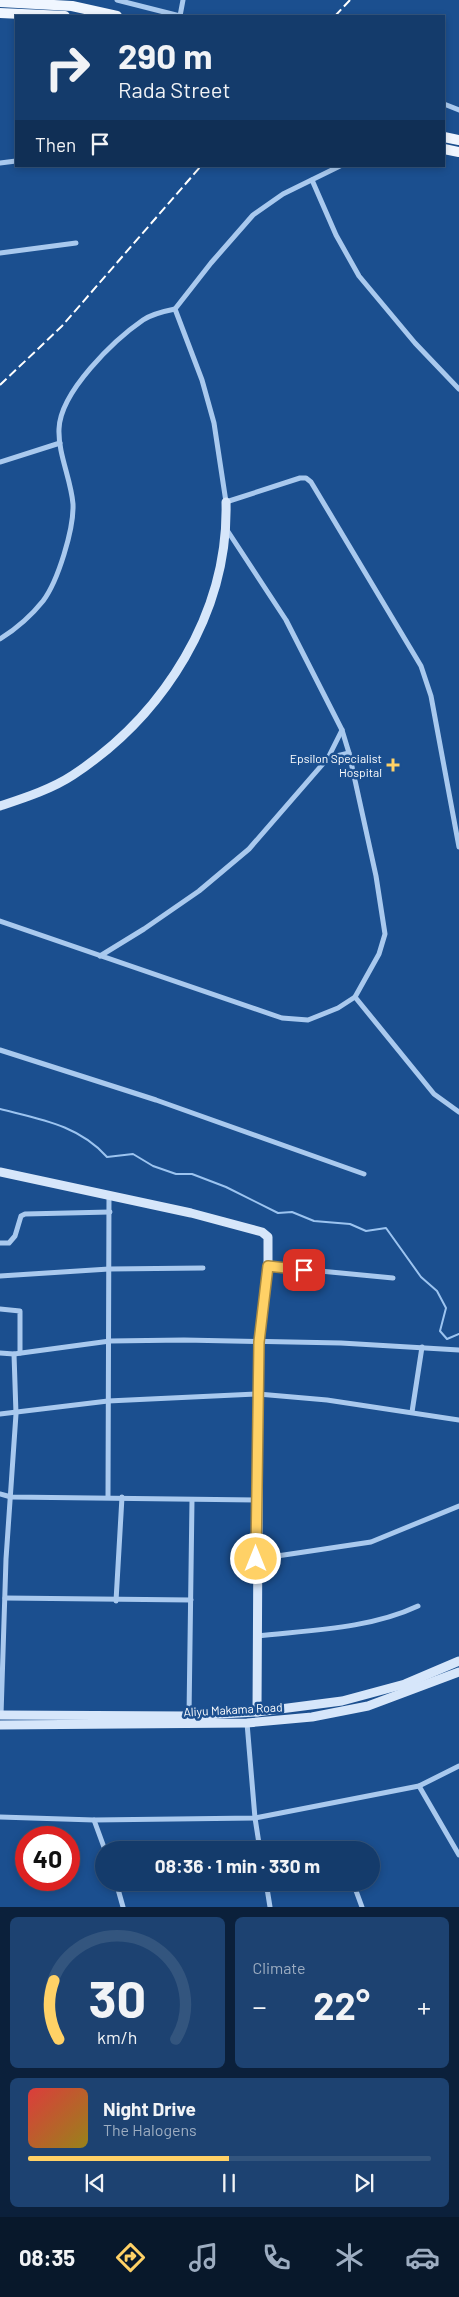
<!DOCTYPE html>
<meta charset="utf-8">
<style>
:root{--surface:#143b6b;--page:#1d4271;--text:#f1f3f6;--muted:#9dadc1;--line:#33557e;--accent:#ffd166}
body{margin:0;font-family:Barlow,sans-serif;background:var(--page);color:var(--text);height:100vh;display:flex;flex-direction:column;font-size:19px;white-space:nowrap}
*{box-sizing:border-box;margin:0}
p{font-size:16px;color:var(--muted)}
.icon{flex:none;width:28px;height:28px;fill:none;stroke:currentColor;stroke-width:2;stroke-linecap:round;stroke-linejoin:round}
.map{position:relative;height:1907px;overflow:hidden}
.drawer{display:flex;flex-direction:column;gap:10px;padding:10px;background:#0b203b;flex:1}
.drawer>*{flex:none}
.banner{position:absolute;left:15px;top:15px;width:430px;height:152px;border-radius:0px;box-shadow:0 2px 8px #0003,0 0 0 1px var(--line);background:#143b6b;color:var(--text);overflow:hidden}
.speed{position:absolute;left:15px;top:1826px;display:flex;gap:10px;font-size:25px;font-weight:700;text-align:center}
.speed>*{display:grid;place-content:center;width:65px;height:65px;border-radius:50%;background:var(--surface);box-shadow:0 2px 8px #0003,0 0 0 1px var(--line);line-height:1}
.speed .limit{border:8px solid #d22;background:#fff;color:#111}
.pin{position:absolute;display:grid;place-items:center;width:42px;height:42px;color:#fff;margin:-21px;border-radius:10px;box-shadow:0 2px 8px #0006}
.me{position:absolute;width:55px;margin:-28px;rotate:0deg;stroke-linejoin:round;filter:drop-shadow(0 0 4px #0008)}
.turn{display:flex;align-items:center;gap:18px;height:105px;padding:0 20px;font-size:22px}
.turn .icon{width:65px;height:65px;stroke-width:2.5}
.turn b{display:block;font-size:35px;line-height:42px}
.then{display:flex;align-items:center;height:48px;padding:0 20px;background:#0003;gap:10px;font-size:19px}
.big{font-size:38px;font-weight:700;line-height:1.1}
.drawer .card{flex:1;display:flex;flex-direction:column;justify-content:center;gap:8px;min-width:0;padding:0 18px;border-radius:8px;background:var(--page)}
.drawer .dial{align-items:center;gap:0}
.dial svg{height:130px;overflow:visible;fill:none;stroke:var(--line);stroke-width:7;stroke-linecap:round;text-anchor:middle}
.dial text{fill:var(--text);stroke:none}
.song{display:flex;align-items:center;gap:15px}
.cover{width:60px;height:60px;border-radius:8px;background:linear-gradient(135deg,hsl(0 70% 55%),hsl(50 70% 35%))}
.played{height:5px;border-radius:2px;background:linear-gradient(90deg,var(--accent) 50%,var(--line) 50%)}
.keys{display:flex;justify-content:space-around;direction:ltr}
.heat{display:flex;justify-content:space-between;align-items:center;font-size:28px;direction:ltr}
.drawer .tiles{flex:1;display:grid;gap:10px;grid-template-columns:1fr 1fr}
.card:last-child{grid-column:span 2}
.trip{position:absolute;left:95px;top:1841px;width:285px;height:50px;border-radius:25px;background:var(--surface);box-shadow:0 2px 8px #0003,0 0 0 1px var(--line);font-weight:700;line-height:50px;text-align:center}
.dock{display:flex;height:80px;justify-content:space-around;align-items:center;background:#08182b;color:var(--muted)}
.dock .icon{width:35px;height:35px}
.dock .active{color:var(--accent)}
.dock b{font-size:22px;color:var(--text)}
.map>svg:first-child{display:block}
</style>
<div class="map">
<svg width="459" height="1907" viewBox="0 0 459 1907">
<rect width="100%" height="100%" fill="#1b4f8f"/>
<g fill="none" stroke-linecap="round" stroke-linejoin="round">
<path stroke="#9cc4f0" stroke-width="2" d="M 0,1109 C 39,1119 79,1125 107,1157 L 133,1154 L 153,1166 L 176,1174 L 192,1174 L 226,1187 L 278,1213 L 292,1212 L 314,1221 L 350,1224 L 366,1231 L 386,1228 L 421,1277 L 437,1291 L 446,1308 L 440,1331 L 447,1339 L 459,1334"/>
<g stroke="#a9c9ee" stroke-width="5">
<path d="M 117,0 L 180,16"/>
<path d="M 180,16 L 183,0"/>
<path d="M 444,104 L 459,110"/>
<path d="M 0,163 L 16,161"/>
<path d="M 340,166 L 283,194 L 253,215 L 211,263 L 175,309 L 202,380 L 214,423 L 226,502 L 300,478 L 306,478 L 311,482 L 421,666 L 431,696 L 459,847"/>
<path d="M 312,180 L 336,235 L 359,276 L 415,343 L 459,389"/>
<path d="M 0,253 L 76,243"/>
<path d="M 0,462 L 60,443"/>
<path d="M 0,639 C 16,629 31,616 43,601 C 58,581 74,529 73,504 C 71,479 58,454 59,429 C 60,392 114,340 143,320 C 152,314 165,311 175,309"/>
<path d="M 328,758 L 349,753"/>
<path d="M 0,921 L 282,1018 L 308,1020 L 338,1008 L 355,997 L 379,954 L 385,934 L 376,876 L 349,753 L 342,730 L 286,620 L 227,530"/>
<path d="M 100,956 L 144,929 L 199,891 L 249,849 L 328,758 L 342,730"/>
<path d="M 355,997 L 434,1094 L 459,1112"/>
<path d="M 0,1050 L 156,1100 L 364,1174"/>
<path d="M 0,1243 L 9,1243 L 15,1236 L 21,1216 L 25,1214 L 110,1212"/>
<path d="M 268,1266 L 393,1278"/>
<path d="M 0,1276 L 109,1269 L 203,1268"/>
<path d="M 0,1309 L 20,1311 L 20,1353"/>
<path d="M 0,1353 L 14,1354 L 110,1341 L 184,1340 L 341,1343 L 459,1350"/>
<path d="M 412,1412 L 422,1347"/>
<path d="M 0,1414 L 108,1401 L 258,1394 L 327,1400 L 459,1420"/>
<path d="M 0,1494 L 11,1497 L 256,1500"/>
<path d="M 108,1497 L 109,1195"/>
<path d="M 257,1559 L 371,1542 L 459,1506"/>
<path d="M 5,1598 L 191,1600"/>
<path d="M 116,1601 L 122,1497"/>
<path d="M 256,1636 C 310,1630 369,1629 418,1606"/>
<path d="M 1,1715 L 6,1559 L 16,1414 L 14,1354"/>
<path d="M 189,1716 L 192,1500"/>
<path d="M 247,1723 L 255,1818 L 260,1850"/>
<path d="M 419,1786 L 459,1855"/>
<path d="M 0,1817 L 94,1820 L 255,1818 L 419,1786 L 459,1766"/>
<path d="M 94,1820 L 105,1850"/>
<path d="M 116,1882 L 123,1907"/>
<path d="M 266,1882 L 270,1907"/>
<path d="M 355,1888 L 362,1907"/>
</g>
<g stroke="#d6e6fa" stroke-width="9">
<path d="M 0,806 C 24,798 52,789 73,775 C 164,715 229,613 226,502"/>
<path d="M 0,1172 L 191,1213 L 262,1232 L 268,1237 L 268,1266 L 259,1342 L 257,1712"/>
<path d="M 0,1715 L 189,1716 L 257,1712 L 342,1701 L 405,1684 L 459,1661"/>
<path d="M 0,1725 L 247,1723 L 312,1717 L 368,1706 L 459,1672"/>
</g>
<g stroke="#f0f6ff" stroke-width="10">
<path d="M 0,2 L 72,6 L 117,16"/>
<path d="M 0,13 L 65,16"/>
<path d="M 444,137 L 459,140"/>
<path d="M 444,149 L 459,152"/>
</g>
<g stroke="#fff" stroke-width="2" stroke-dasharray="9 4" stroke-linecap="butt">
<path d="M 335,16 L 350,0"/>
<path d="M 0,385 L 62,326 L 201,166"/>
</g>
</g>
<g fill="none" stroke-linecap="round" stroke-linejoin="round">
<g stroke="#a68842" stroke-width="12">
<path id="route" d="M 256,1559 L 259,1342 L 268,1266 L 304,1270"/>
</g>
<use href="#route" stroke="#ffd166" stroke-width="9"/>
</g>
<path fill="#ffd166" stroke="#1b4f8f" stroke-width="2" d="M390.5 757.5h5v5h5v5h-5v5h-5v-5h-5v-5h5z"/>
<g text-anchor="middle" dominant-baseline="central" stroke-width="5" stroke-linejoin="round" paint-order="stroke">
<g font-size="12" fill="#fff" stroke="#1b4f8f" text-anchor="end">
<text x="382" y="758">Epsilon Specialist<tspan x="382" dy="14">Hospital</tspan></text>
</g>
<g font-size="12" fill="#fff" stroke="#1b4f8f">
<text transform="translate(233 1709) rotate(-3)">Aliyu Makama Road</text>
</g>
</g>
</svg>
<div class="speed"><div class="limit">40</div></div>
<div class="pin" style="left:304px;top:1270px;background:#d93025"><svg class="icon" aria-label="arrive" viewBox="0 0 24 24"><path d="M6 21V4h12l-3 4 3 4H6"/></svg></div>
<svg class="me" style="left:256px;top:1559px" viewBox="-20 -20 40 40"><circle r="17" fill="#ffd166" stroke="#fff" stroke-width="3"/><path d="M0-11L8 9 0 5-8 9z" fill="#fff"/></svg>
<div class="trip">08:36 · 1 min · 330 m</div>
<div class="banner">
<div class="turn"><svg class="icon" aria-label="right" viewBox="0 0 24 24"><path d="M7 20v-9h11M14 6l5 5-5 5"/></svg><div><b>290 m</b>Rada Street</div></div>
<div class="then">Then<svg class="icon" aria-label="arrive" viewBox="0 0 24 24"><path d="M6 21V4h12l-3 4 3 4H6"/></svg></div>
</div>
</div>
<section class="drawer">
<div class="tiles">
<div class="card dial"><svg viewBox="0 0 100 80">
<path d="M14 69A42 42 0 1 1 86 69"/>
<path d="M14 69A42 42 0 0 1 11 33" stroke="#ffd166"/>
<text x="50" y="56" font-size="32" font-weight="700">30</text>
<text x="50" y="72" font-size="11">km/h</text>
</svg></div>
<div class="card"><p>Climate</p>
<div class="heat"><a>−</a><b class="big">22°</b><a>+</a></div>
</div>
<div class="card">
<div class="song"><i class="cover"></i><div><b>Night Drive</b><p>The Halogens</p></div></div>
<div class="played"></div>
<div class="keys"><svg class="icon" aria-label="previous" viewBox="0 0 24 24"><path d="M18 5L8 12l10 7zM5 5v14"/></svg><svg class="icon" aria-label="pause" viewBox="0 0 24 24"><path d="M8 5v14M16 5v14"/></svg><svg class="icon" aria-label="next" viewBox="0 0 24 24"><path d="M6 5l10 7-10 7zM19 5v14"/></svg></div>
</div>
</div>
</section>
<nav class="dock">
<b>08:35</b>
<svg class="icon active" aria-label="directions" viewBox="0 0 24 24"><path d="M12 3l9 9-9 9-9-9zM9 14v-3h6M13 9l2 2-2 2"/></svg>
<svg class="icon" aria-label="music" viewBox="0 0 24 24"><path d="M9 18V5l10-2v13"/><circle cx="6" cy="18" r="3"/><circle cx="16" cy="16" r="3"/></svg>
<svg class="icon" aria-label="phone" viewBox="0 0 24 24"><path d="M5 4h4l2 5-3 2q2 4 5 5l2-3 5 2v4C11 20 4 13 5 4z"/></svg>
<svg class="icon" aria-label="climate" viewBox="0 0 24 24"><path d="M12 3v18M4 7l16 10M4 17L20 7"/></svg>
<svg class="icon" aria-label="car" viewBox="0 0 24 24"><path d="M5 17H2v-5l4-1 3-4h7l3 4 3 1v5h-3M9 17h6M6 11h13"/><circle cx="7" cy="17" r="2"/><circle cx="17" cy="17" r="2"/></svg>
</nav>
